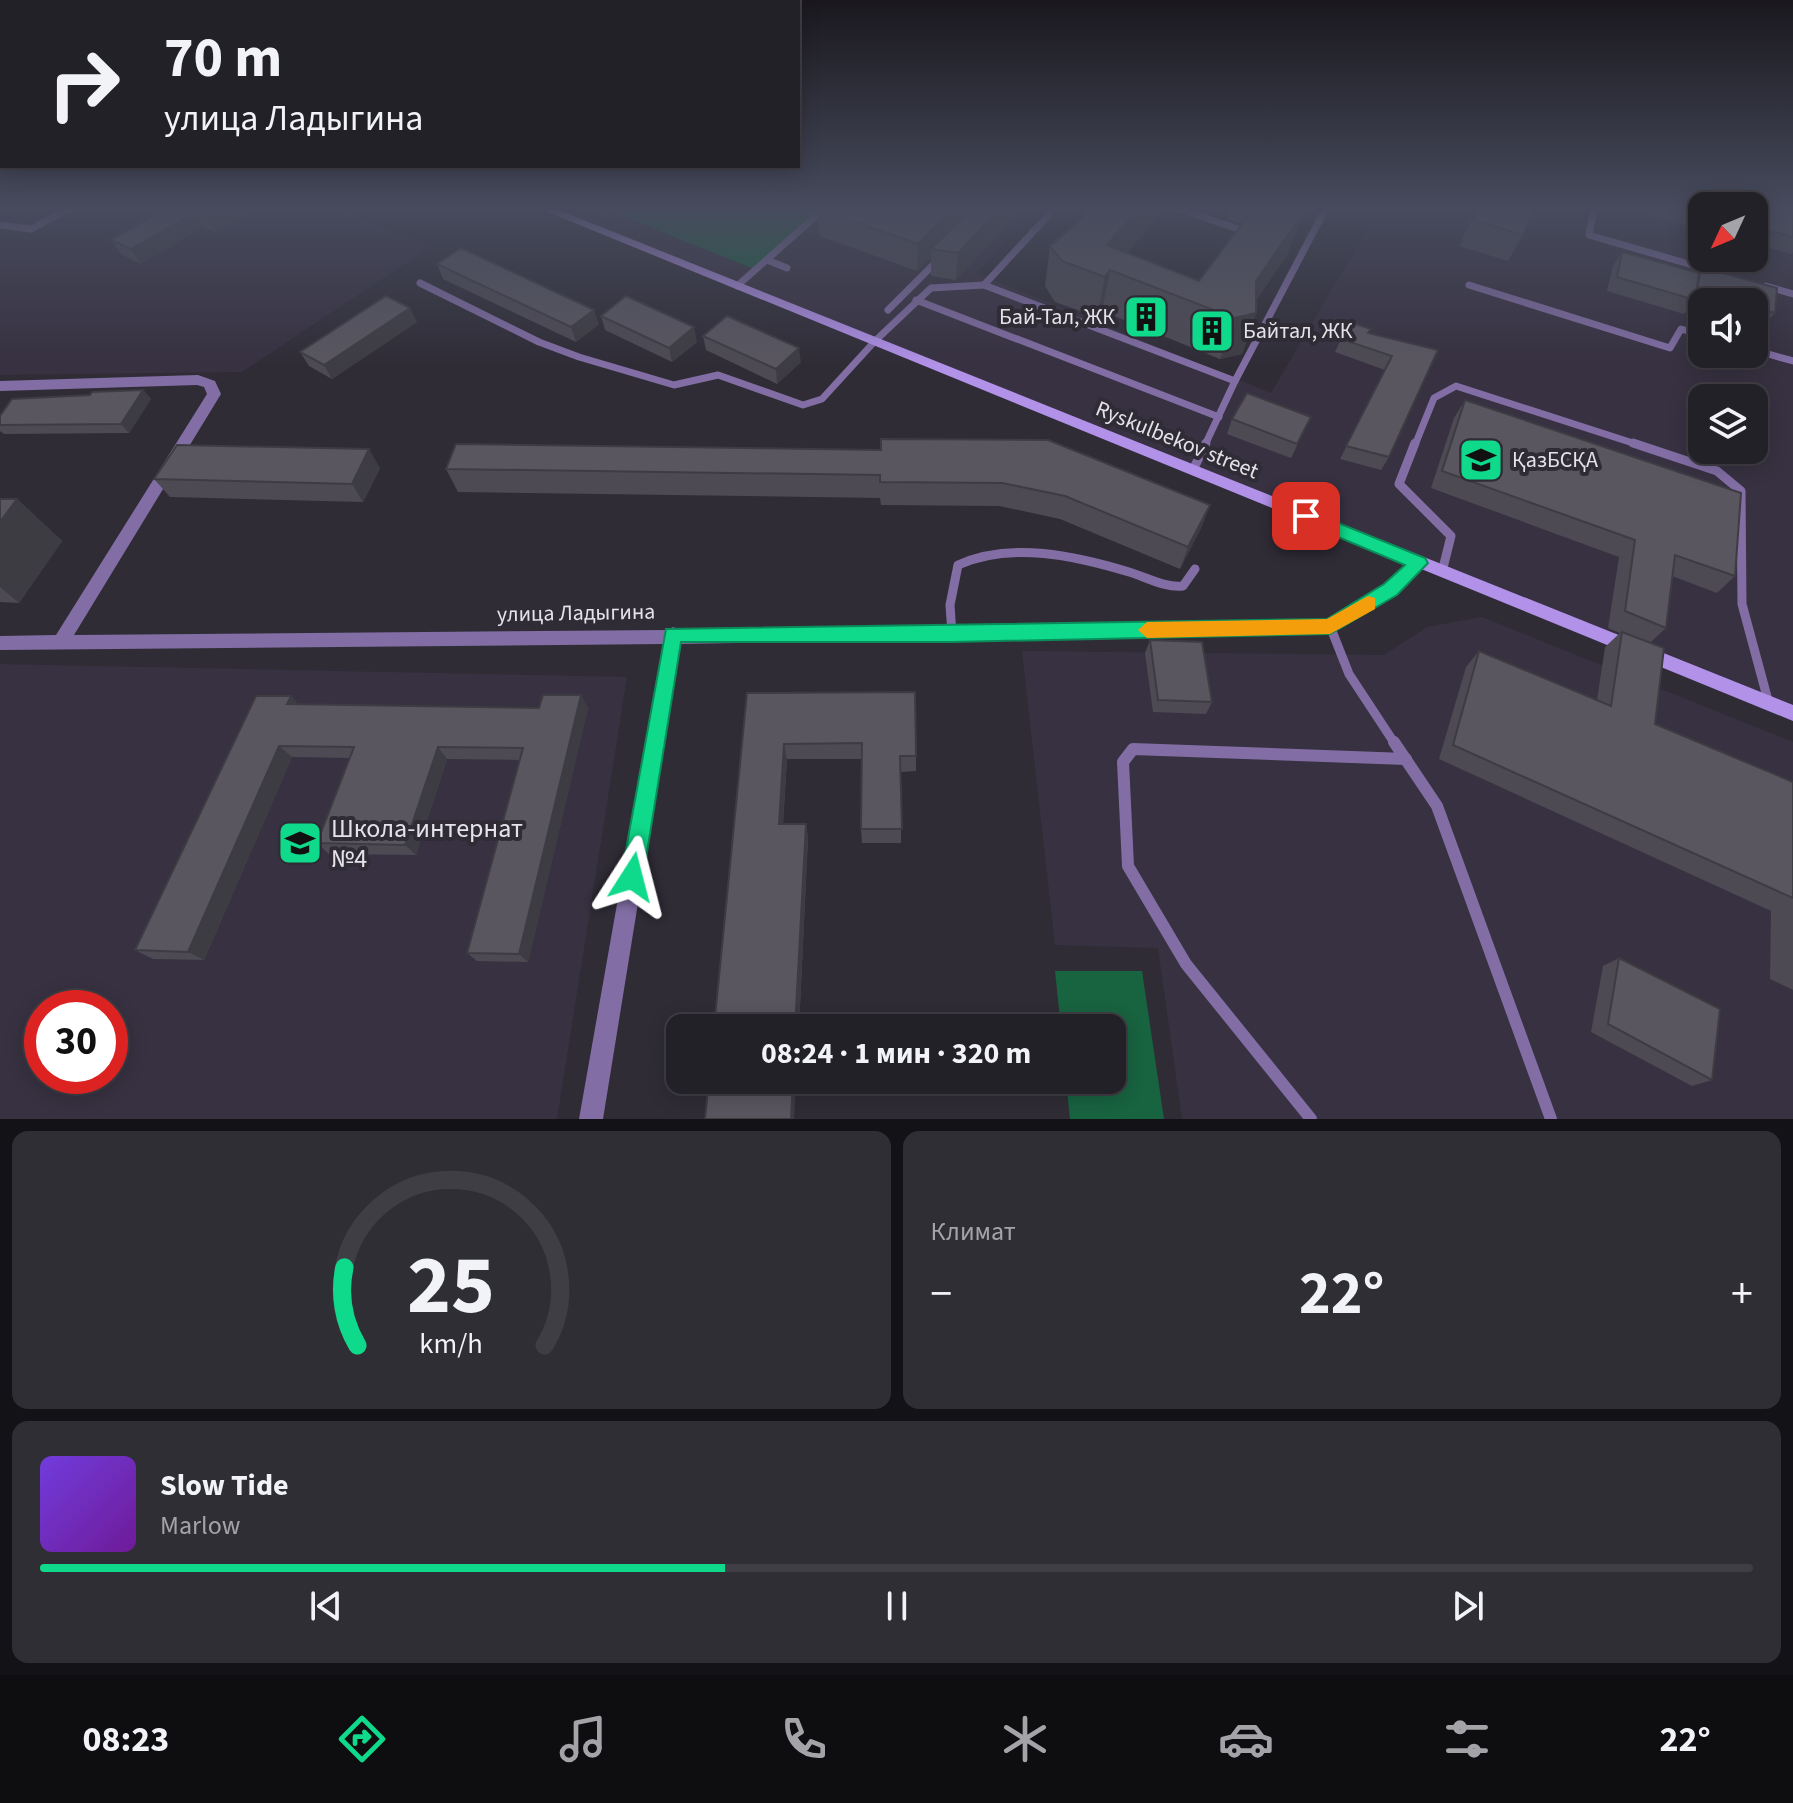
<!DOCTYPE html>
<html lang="ru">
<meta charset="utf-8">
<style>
:root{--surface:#232128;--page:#2f2e34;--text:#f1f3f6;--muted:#a3a3a8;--line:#403e45;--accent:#0fd98a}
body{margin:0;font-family:"Source Sans 3",sans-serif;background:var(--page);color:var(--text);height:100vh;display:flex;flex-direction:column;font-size:30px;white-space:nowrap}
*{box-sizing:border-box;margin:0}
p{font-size:26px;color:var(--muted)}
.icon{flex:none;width:44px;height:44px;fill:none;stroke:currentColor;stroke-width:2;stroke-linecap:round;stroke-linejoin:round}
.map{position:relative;height:1119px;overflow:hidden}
.drawer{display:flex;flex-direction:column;gap:12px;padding:12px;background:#131216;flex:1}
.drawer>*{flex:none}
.top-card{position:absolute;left:0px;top:0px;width:800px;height:168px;box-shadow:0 4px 20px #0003,0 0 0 2px var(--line);background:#232128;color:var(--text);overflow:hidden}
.needle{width:52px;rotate:226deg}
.fabs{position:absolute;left:1688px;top:192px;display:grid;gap:16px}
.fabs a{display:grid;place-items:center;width:80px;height:80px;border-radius:16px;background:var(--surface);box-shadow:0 4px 20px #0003,0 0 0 2px var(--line);font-size:40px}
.speed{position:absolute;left:24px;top:990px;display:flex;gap:16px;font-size:40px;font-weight:700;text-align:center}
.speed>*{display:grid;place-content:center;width:104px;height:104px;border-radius:50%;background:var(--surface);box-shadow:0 4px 20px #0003,0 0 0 2px var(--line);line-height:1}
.speed .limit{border:12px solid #d22;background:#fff;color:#111}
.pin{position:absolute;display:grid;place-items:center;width:68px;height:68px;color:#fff;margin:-34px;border-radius:16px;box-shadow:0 4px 12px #0006}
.me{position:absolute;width:88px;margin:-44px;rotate:9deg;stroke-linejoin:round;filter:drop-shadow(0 0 6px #0008)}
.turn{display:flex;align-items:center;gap:28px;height:168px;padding:0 32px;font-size:36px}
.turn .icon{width:104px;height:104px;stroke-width:2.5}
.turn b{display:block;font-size:56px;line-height:68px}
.big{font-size:60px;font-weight:700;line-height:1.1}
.drawer .widget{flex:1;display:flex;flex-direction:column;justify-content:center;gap:12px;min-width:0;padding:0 28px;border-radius:16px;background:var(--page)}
.drawer .dial{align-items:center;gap:0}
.dial svg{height:208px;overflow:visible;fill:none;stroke:var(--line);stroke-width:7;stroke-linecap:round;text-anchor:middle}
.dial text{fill:var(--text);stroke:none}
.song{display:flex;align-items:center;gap:24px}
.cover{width:96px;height:96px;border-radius:12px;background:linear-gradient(135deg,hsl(260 70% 55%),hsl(280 70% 35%))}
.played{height:8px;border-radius:4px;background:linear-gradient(90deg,var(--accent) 40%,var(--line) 40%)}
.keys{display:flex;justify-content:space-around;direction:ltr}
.heat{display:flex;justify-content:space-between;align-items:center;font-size:44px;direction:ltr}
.drawer .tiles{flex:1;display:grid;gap:12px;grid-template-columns:1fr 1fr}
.widget:last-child{grid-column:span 2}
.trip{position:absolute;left:666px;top:1014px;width:460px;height:80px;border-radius:16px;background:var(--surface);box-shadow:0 4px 20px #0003,0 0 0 2px var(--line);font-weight:700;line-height:80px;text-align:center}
.dock{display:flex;height:128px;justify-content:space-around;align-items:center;background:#0e0d10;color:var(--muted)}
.dock .icon{width:56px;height:56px}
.dock .active{color:var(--accent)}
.dock b{font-size:36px;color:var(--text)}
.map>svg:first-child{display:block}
</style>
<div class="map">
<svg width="1793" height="1119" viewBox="0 0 1793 1119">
<rect width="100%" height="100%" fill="#2f2c36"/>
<g fill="#373141" fill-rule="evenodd">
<path d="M 0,208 L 341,208 L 430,247 L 242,372 L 0,375 Z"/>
<path d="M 544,208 L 1041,208 L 976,273 L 1271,393 L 1380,208 L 1702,208 L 1702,258 L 1754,258 L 1754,208 L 1793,208 L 1793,713 ZM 1702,302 L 1754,302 L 1754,354 L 1702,354 ZM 1702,398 L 1754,398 L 1754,450 L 1702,450 Z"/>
<path d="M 1482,617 L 1793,742 L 1793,1119 L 1182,1119 L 1158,948 L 1055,945 L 1022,651 L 1384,655 L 1427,627 Z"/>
<path d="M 0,664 L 627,677 L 557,1119 L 0,1119 ZM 42,1008 L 110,1008 L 110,1076 L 42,1076 Z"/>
</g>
<g fill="#186340">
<path d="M 602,208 L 814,208 L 822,211 L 754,269 Z"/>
<path d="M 1055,971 L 1142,971 L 1164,1119 L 1070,1119 L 1066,1080 L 1112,1080 L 1112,1028 L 1061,1028 Z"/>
</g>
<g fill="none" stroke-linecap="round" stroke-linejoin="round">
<g stroke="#826ea5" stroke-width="7">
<path d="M 1055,208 L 984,285 L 1235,381 L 1205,445"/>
<path d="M 1177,208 L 1247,232"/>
<path d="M 1594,208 L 1589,235 L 1713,271"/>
<path d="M 0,225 L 31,229 L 71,208"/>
<path d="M 767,260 L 787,268"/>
<path d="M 420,283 L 539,342 L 579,357 L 674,385 L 718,375 L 803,405 L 822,399 L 875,341 L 931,288 L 984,285"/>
<path d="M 1469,285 L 1670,348 L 1681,329 L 1702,335"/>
<path d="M 737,286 L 825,208"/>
<path d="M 1766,286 L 1793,294"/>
<path d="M 916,300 L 1219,417"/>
<path d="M 888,310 L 939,259"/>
<path d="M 1754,350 L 1793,361"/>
<path d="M 1235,381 L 1326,208"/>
<path d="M 1415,445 L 1434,398 L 1456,386 L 1639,445"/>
</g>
<g stroke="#826ea5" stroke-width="9">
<path d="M 1415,443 L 1399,484 L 1451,536 L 1442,572"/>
<path d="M 1633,443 L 1717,471 L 1741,491 L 1742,604 L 1769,704"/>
<path d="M 1193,470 L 1206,443"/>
<path d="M 1330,626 L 1349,674 L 1395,744"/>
<path d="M 952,634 L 950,605 L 958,565 C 1011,541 1076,556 1129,572 C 1146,577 1165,588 1183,586 L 1195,569"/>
</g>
<g stroke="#826ea5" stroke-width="12">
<path d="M 1394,742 L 1437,806 L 1551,1119"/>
<path d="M 1311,1119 L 1186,964 L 1128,866 L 1123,762 L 1133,749 L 1406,759"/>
</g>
<path fill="#826ea5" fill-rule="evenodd" d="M 198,375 L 215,381 L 221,394 L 74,635 L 667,630 L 673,627 L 679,629 L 1327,619 L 1385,584 L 1413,559 L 1425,559 L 1427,563 L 1397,594 L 1330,633 L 680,644 L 603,1119 L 579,1119 L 663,644 L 0,650 L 0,636 L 56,635 L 207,394 L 204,387 L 197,385 L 0,391 L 0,381 Z"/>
<path fill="#b291e9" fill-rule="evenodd" d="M 538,208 L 554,208 L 1793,705 L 1793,721 Z"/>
</g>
<g fill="#4d4a53">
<path d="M 163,208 L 245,208 L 248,214 L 216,233 L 203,227 L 141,264 L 121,254 L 111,240 L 166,209 Z"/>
<path d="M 1090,208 L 1165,208 L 1127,253 L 1199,281 L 1242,224 L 1228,219 L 1231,208 L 1285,208 L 1302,214 L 1287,255 L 1256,300 L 1256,313 L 1242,354 L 1220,359 L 1102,311 L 1097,317 L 1055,302 L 1045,286 L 1050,246 L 1076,224 Z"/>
<path d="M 1477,208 L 1534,208 L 1523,235 L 1508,261 L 1459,246 Z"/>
<path d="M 1622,208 L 1702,208 L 1702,230 Z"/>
<path d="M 1754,208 L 1793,215 L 1793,252 L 1791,254 L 1754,244 Z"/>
<path d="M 818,209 L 1017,214 L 956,280 L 931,276 L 931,257 L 917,271 L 820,236 Z"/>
<path d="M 1622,252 L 1697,273 L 1701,267 L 1775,313 L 1762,327 L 1754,325 L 1754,302 L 1702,302 L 1702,310 L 1690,306 L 1684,314 L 1607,291 L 1613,266 Z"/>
<path d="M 437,264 L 599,324 L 576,342 L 443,279 Z"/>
<path d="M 601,316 L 697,342 L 672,362 L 605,330 Z"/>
<path d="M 417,322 L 332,379 L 309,366 L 300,352 Z"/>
<path d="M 1368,333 L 1438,350 L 1389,457 L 1381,470 L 1340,459 L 1385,370 L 1335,352 L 1341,339 Z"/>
<path d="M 703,336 L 801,362 L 777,384 L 706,350 Z"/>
<path d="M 143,390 L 151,399 L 129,433 L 4,434 L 0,431 L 0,416 L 90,395 Z"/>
<path d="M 1465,400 L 1735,576 L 1717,593 L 1672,576 L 1666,628 L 1650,643 L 1655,724 L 1793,782 L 1793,990 L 1770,979 L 1771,911 L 1439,759 L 1466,667 L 1479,651 L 1597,700 L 1605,647 L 1620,633 L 1608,628 L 1619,557 L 1431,488 L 1454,418 Z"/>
<path d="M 1311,417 L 1291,458 L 1227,434 L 1232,419 Z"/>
<path d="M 881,450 L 1210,505 L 1201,528 L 1180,569 L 1060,519 L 999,506 L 881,505 L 880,498 L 458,492 L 446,469 Z"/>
<path d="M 380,468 L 363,502 L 170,497 L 154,479 Z"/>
<path d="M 0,499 L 17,499 L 62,541 L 19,603 L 0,602 Z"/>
<path d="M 1150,640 L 1212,702 L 1206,714 L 1153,712 L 1145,653 Z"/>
<path d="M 747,693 L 916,756 L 916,771 L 901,772 L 901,843 L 862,843 L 861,829 L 862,759 L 787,759 L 783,824 L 806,824 L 808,838 L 799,1028 L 714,1028 Z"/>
<path d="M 581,695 L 588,708 L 528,962 L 477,961 L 467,953 L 520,760 L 447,759 L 416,855 L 329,854 L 317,843 L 350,758 L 292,757 L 204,960 L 153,959 L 135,950 L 291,696 L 298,704 L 539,708 Z"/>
<path d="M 1619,958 L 1712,1080 L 1692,1086 L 1591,1032 L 1603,966 Z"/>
</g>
<g fill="#3e3c43">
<path d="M 225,208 L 245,208 L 248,214 L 216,233 L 207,218 Z"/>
<path d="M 954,208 L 979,208 L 931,249 L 931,257 L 917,271 L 918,244 Z"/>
<path d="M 1000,208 L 1018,208 L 1017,214 L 956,280 L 958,253 Z"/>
<path d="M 1139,208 L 1165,208 L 1111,271 L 1110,270 L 1102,311 L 1097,317 L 1105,277 L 1107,245 Z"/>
<path d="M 194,213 L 203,227 L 141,264 L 131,249 Z"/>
<path d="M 1302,214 L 1287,255 L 1246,316 L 1256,313 L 1242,354 L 1220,359 L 1234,318 L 1256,281 Z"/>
<path d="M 410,308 L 417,322 L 332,379 L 324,365 Z"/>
<path d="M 594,310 L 599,324 L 576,342 L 571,327 Z"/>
<path d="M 694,327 L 697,342 L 672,362 L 669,348 Z"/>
<path d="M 799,348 L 801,362 L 777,384 L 776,369 Z"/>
<path d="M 143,390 L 151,399 L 129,433 L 121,424 Z"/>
<path d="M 369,449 L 380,468 L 363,502 L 352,484 Z"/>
<path d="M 17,499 L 62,541 L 19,603 L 0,587 L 0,522 Z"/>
<path d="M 1210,505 L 1201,528 L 1180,569 L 1188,547 Z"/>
<path d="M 581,695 L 588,708 L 528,962 L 519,954 Z"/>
<path d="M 291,696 L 302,708 L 287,704 Z"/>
<path d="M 784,744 L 787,759 L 782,837 L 779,824 Z"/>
<path d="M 279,746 L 292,757 L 204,960 L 188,952 Z"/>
<path d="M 438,747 L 447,759 L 416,855 L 405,845 Z"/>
<path d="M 806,824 L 808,838 L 799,1028 L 795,1028 Z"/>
<path d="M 793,1080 L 796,1080 L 794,1119 L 791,1119 Z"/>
</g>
<g fill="#595660" stroke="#3e3c43" stroke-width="2">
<path d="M 168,208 L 225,208 L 207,218 L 194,213 L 131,249 L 111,240 Z"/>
<path d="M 820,208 L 954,208 L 918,244 L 818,209 Z"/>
<path d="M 973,208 L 1000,208 L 958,253 L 931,249 Z"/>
<path d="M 1090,208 L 1139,208 L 1107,245 L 1199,281 L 1254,208 L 1282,208 L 1302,214 L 1256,281 L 1256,313 L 1234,318 L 1110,270 L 1105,277 L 1062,261 L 1050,246 L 1076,224 Z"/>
<path d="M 1478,208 L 1534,208 L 1523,235 L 1473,220 Z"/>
<path d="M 1684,208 L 1702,208 L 1702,213 Z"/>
<path d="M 1754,208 L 1768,208 L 1793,215 L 1793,237 L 1754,227 Z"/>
<path d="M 461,248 L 594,310 L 571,327 L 437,264 Z"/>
<path d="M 1622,252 L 1699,273 L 1695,300 L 1617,277 Z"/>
<path d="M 1701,267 L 1777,288 L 1775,313 L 1754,307 L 1754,302 L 1738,302 L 1697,291 Z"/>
<path d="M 386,296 L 410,308 L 324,365 L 300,352 Z"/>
<path d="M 626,296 L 694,327 L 669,348 L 601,316 Z"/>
<path d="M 727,316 L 799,348 L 776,369 L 703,336 Z"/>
<path d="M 1350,322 L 1371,329 L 1368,333 L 1438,350 L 1389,457 L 1346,446 L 1392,356 L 1341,339 Z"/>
<path d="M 143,390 L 121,424 L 0,425 L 0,416 L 12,399 L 90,395 L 92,392 Z"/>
<path d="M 1247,393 L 1311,417 L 1297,444 L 1232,419 Z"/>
<path d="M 1465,400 L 1741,493 L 1735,576 L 1675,555 L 1666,628 L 1625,611 L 1635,540 L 1442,471 Z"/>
<path d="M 881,439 L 1048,440 L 1210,505 L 1188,547 L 1065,496 L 1002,483 L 880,482 L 880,475 L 446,469 L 456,444 L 881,450 Z"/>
<path d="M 177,445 L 369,449 L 352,484 L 154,479 Z"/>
<path d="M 0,499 L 17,499 L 0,522 Z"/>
<path d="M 1622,632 L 1664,648 L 1655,724 L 1793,782 L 1793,898 L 1453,745 L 1479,651 L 1611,706 Z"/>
<path d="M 1150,640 L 1202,642 L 1212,702 L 1158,700 Z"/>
<path d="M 915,692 L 916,756 L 900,756 L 902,829 L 861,829 L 862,743 L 784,744 L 779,824 L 806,824 L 795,1028 L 714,1028 L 747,693 Z"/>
<path d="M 543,695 L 581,695 L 519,954 L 467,953 L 523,748 L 438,747 L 405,845 L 317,843 L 354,747 L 279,746 L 188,952 L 135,950 L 256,696 L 291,696 L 287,704 L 539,708 Z"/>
<path d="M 1619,958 L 1720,1009 L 1712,1080 L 1608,1024 Z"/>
<path d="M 709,1080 L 793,1080 L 791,1119 L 705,1119 Z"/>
</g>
<linearGradient id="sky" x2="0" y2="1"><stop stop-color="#1a181e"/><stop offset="0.57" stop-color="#474b5d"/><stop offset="1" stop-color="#474b5d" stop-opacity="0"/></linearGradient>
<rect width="1793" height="365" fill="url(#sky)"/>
<path fill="#0fd98a" stroke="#0a8d5a" stroke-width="2" d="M 1306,510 L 1425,558 L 1428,563 L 1397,595 L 1330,634 L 952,642 L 681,642 L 643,877 L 640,885 L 632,888 L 624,885 L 621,877 L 666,629 L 1327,619 L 1384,584 L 1405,565 L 1300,521 L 1300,512 Z"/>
<path fill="#f59e0b" d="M 1368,596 L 1375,598 L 1375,609 L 1330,634 L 1147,638 L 1138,630 L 1147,622 L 1327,619 Z"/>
<defs>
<g id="building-square" transform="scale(2.3)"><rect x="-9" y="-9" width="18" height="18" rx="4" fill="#0fd98a" stroke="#2f2c36"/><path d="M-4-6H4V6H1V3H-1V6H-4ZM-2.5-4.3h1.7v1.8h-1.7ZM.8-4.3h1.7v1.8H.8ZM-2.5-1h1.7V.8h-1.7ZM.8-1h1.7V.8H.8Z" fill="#111"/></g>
<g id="university-square" transform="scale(2.3)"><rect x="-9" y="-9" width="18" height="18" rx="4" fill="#0fd98a" stroke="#2f2c36"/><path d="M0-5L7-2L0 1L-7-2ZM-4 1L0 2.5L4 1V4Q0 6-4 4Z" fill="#111"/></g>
<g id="school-square" transform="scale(2.3)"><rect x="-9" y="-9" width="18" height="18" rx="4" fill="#0fd98a" stroke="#2f2c36"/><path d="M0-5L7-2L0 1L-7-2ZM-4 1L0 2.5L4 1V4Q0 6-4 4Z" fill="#111"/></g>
</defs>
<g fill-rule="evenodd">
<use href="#building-square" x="1146" y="317"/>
<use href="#building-square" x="1212" y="331"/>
<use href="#university-square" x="1481" y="460"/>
<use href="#school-square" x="300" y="843"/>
</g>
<g text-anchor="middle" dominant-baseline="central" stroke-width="8" stroke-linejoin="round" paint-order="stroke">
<g font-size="22" fill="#e5e3e9" stroke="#2f2c36" text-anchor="start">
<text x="1115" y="317" text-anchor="end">Бай-Тал, ЖК</text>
<text x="1243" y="331">Байтал, ЖК</text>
<text x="1512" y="460">ҚазБСҚА</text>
</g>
<g font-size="22" fill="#e5e3e9" stroke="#2f2c36">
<text transform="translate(1177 440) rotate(22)">Ryskulbekov street</text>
<text transform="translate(576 613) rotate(-1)">улица Ладыгина</text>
</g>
<g font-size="26" fill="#e5e3e9" stroke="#2f2c36" text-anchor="start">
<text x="331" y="828">Школа-интернат<tspan x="331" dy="30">№4</tspan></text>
</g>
</g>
</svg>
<div class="fabs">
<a><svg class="needle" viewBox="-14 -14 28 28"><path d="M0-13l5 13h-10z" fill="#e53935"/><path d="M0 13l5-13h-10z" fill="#a3a3a8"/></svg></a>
<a><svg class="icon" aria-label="sound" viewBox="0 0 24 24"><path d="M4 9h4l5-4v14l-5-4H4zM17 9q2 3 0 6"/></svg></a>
<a><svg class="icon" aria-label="layers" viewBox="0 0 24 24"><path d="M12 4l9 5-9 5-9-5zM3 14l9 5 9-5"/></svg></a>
</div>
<div class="speed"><div class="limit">30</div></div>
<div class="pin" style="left:1306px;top:516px;background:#d93025"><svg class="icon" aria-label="arrive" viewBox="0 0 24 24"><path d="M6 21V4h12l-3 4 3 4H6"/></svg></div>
<svg class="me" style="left:632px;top:877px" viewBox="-20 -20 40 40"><path d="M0-17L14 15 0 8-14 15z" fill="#0fd98a" stroke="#fff" stroke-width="4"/></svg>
<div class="trip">08:24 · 1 мин · 320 m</div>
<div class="top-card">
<div class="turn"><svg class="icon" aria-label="right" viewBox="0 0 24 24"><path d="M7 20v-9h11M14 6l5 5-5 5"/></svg><div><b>70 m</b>улица Ладыгина</div></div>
</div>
</div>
<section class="drawer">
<div class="tiles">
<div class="widget dial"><svg viewBox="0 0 100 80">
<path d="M14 69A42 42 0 1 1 86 69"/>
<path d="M14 69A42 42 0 0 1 9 39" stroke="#0fd98a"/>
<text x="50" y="56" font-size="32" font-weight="700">25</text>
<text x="50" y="72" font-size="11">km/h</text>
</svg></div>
<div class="widget"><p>Климат</p>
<div class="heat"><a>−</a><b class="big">22°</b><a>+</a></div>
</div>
<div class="widget">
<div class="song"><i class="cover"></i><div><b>Slow Tide</b><p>Marlow</p></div></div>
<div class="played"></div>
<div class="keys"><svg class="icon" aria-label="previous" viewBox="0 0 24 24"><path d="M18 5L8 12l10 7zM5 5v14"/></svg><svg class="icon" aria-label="pause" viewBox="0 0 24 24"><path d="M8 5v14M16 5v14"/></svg><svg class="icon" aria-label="next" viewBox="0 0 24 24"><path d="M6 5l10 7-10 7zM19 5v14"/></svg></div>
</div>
</div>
</section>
<nav class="dock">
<b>08:23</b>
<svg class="icon active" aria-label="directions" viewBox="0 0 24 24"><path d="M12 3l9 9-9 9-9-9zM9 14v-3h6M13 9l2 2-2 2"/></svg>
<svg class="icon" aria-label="music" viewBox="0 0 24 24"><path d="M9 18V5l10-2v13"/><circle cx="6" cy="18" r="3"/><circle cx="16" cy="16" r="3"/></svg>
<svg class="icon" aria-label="phone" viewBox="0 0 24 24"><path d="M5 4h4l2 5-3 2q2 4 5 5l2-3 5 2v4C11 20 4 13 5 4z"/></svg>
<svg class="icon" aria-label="climate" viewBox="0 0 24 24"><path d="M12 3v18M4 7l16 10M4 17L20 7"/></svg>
<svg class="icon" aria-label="car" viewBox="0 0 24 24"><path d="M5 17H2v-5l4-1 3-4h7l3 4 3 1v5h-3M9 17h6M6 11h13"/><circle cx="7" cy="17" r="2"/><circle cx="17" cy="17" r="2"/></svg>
<svg class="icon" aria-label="filters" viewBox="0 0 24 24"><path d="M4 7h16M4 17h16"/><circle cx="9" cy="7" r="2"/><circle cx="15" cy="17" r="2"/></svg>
<b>22°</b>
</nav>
